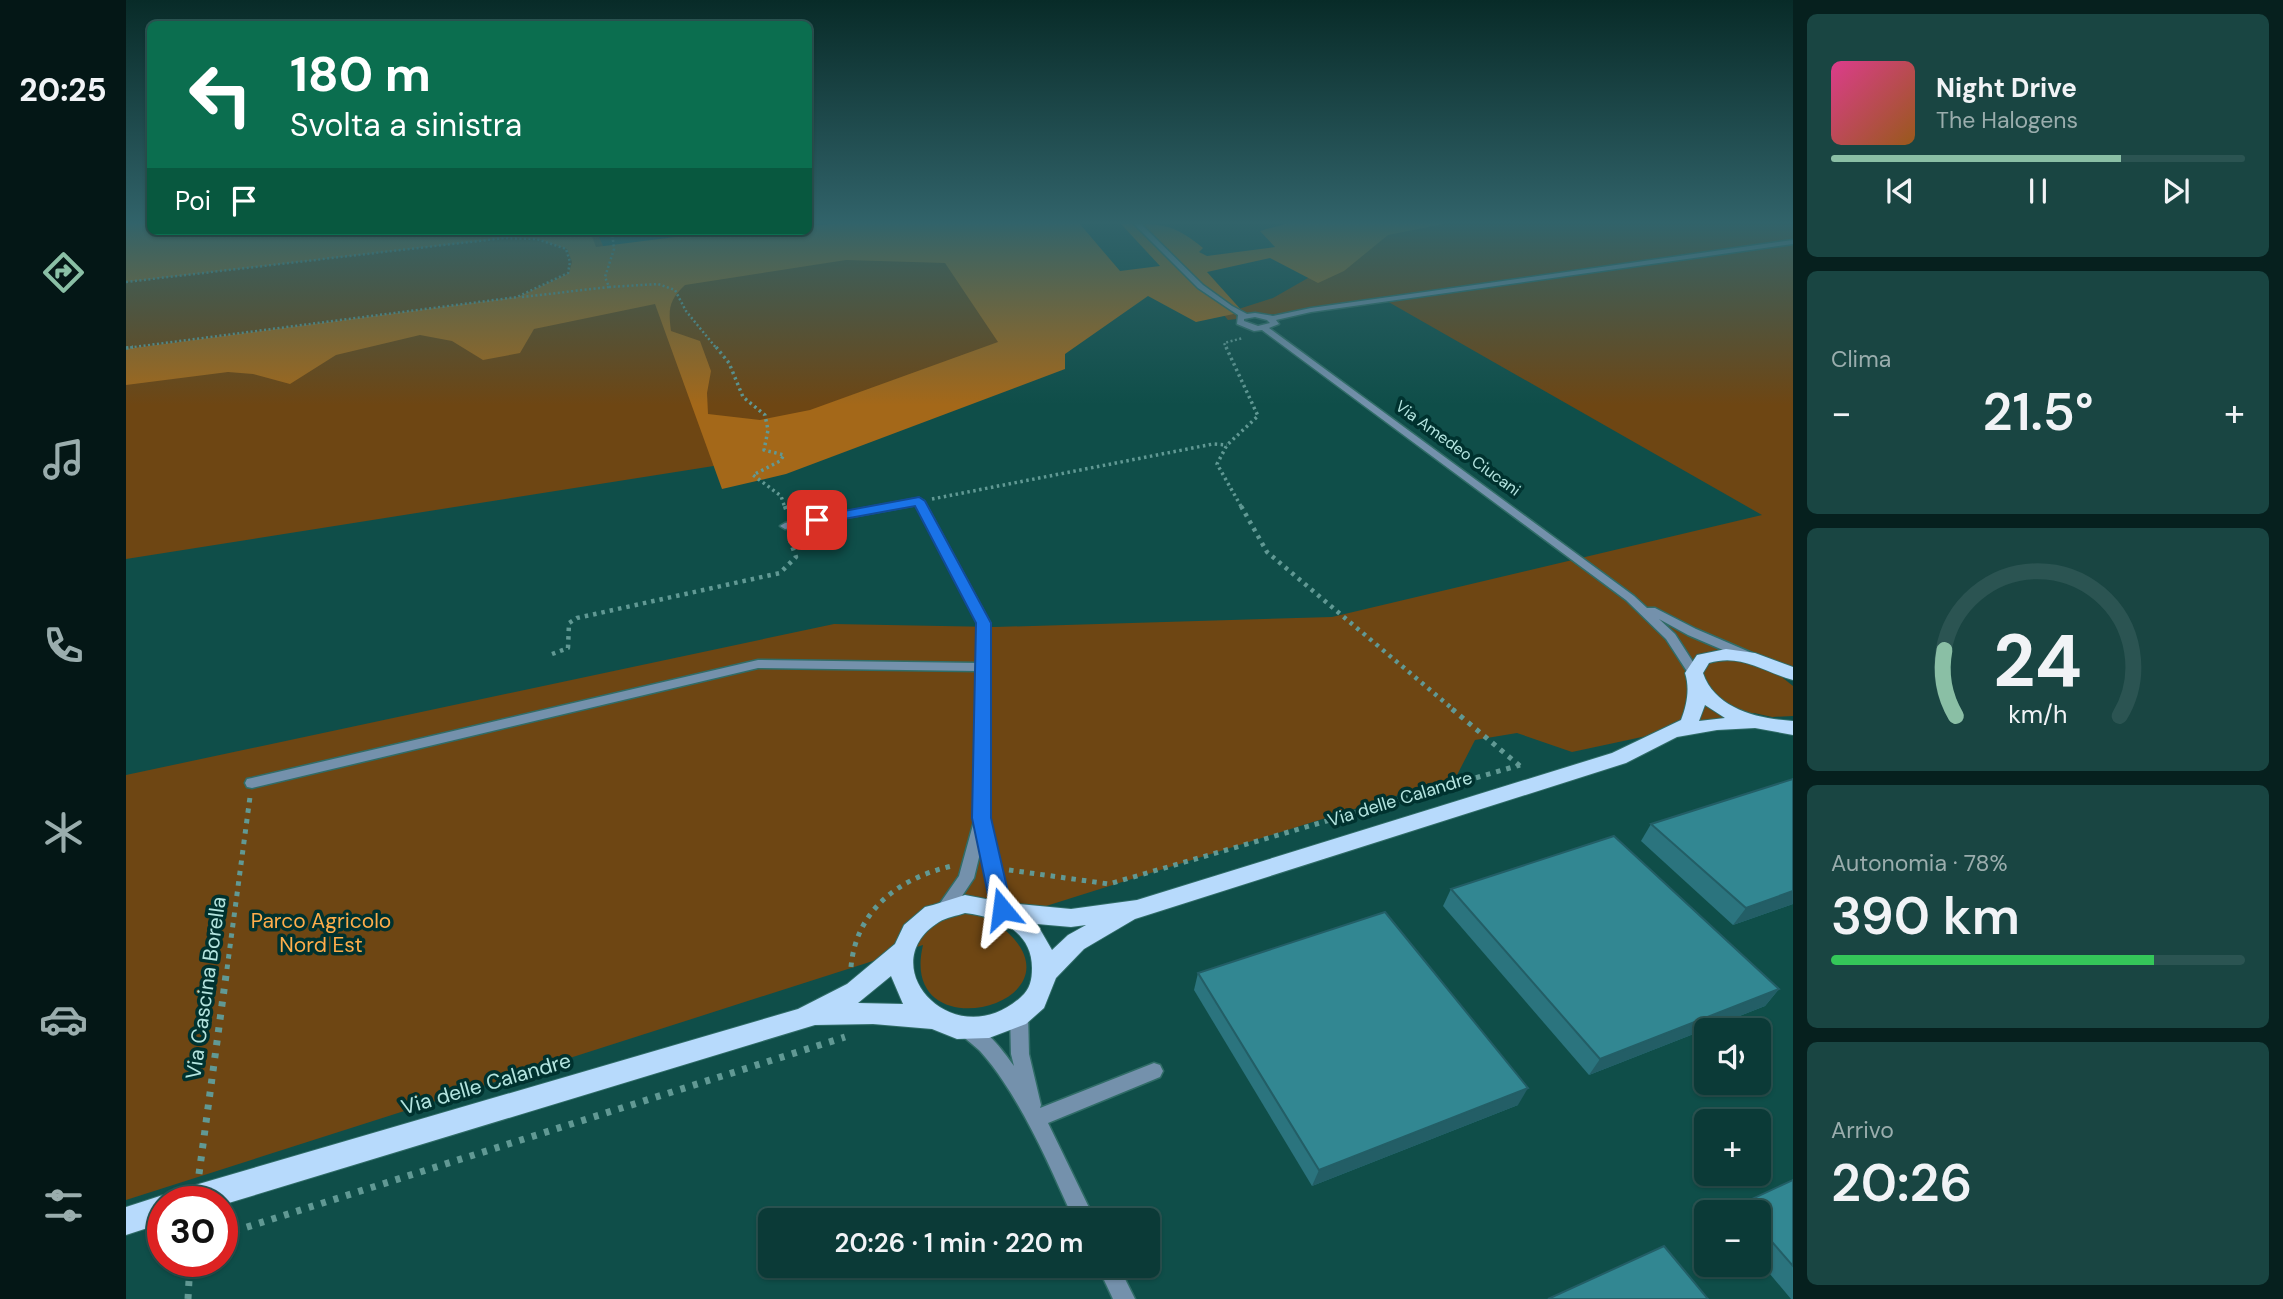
<!DOCTYPE html>
<html lang="it">
<meta charset="utf-8">
<style>
:root{--surface:#0b3a37;--page:#194542;--text:#f1f3f6;--muted:#9aadad;--line:#2b5452;--accent:#8abfa5}
body{margin:0;font-family:"DM Sans",sans-serif;background:var(--page);color:var(--text);height:100vh;display:flex;flex-direction:column;font-size:26px;white-space:nowrap}
*{box-sizing:border-box;margin:0}
p{font-size:23px;color:var(--muted)}
.icon{flex:none;width:38px;height:38px;fill:none;stroke:currentColor;stroke-width:2;stroke-linecap:round;stroke-linejoin:round}
.map{position:relative;flex:1;overflow:hidden}
.sheet{display:flex;flex-direction:column;gap:14px;padding:14px;background:#06201e;width:490px}
.sheet>*{flex:none}
.top-card{position:absolute;left:21px;top:21px;width:665px;height:214px;border-radius:10px;box-shadow:0 2px 5px #0004,0 0 0 2px var(--line);background:#0b6e4f;color:#fff;overflow:hidden}
.fabs{position:absolute;left:1568px;top:1018px;display:grid;gap:14px}
.fabs a{display:grid;place-items:center;width:77px;height:77px;border-radius:10px;background:var(--surface);box-shadow:0 2px 5px #0004,0 0 0 2px var(--line);font-size:35px}
.speed{position:absolute;left:21px;top:1186px;display:flex;gap:14px;font-size:35px;font-weight:700;text-align:center}
.speed>*{display:grid;place-content:center;width:91px;height:91px;border-radius:50%;background:var(--surface);box-shadow:0 2px 5px #0004,0 0 0 2px var(--line);line-height:1}
.speed .limit{border:10px solid #d22;background:#fff;color:#111}
.pin{position:absolute;display:grid;place-items:center;width:60px;height:60px;color:#fff;margin:-30px;border-radius:14px;box-shadow:0 4px 10px #0006}
.me{position:absolute;width:77px;margin:-38px;rotate:344deg;stroke-linejoin:round;filter:drop-shadow(0 0 5px #0008)}
.turn{display:flex;align-items:center;gap:24px;height:147px;padding:0 28px;font-size:32px}
.turn .icon{width:91px;height:91px;stroke-width:2.5}
.turn b{display:block;font-size:49px;line-height:60px}
.then{display:flex;align-items:center;height:66px;padding:0 28px;background:#0003;gap:14px;font-size:26px}
.big{font-size:52px;font-weight:600;line-height:1.1}
.sheet .tile{flex:1;display:flex;flex-direction:column;justify-content:center;gap:10px;min-width:0;padding:0 24px;border-radius:10px;background:var(--page)}
.sheet .dial{align-items:center;gap:0}
.dial svg{height:182px;overflow:visible;fill:none;stroke:var(--line);stroke-width:7;stroke-linecap:round;text-anchor:middle}
.dial text{fill:var(--text);stroke:none}
.song{display:flex;align-items:center;gap:21px}
.cover{width:84px;height:84px;border-radius:10px;background:linear-gradient(135deg,hsl(330 70% 55%),hsl(30 70% 35%))}
.played{height:7px;border-radius:4px;background:linear-gradient(90deg,var(--accent) 70%,var(--line) 70%)}
.keys{display:flex;justify-content:space-around;direction:ltr}
.heat{display:flex;justify-content:space-between;align-items:center;font-size:38px;direction:ltr}
.charge{height:10px;border-radius:5px;background:linear-gradient(90deg,#34c759 78%,var(--line) 0)}
.trip{position:absolute;left:632px;top:1208px;width:402px;height:70px;border-radius:10px;background:var(--surface);box-shadow:0 2px 5px #0004,0 0 0 2px var(--line);font-weight:600;line-height:70px;text-align:center}
main{display:flex;flex:1;min-height:0}
.menu{display:flex;flex-direction:column;width:126px;justify-content:space-around;align-items:center;background:#041716;color:var(--muted)}
.menu .icon{width:49px;height:49px}
.menu .selected{color:var(--accent)}
.menu b{font-size:32px;color:var(--text)}
.map>svg:first-child{display:block}
</style>
<main>
<nav class="menu">
<b>20:25</b>
<svg class="icon selected" aria-label="directions" viewBox="0 0 24 24"><path d="M12 3l9 9-9 9-9-9zM9 14v-3h6M13 9l2 2-2 2"/></svg>
<svg class="icon" aria-label="music" viewBox="0 0 24 24"><path d="M9 18V5l10-2v13"/><circle cx="6" cy="18" r="3"/><circle cx="16" cy="16" r="3"/></svg>
<svg class="icon" aria-label="phone" viewBox="0 0 24 24"><path d="M5 4h4l2 5-3 2q2 4 5 5l2-3 5 2v4C11 20 4 13 5 4z"/></svg>
<svg class="icon" aria-label="climate" viewBox="0 0 24 24"><path d="M12 3v18M4 7l16 10M4 17L20 7"/></svg>
<svg class="icon" aria-label="car" viewBox="0 0 24 24"><path d="M5 17H2v-5l4-1 3-4h7l3 4 3 1v5h-3M9 17h6M6 11h13"/><circle cx="7" cy="17" r="2"/><circle cx="17" cy="17" r="2"/></svg>
<svg class="icon" aria-label="filters" viewBox="0 0 24 24"><path d="M4 7h16M4 17h16"/><circle cx="9" cy="7" r="2"/><circle cx="15" cy="17" r="2"/></svg>
</nav>
<div class="map">
<svg width="1667" height="1299" viewBox="0 0 1667 1299">
<rect width="100%" height="100%" fill="#0f4e49"/>
<g fill="#6e4613">
<path d="M 0,223 L 24,223 L 24,231 L 470,231 L 480,252 L 645,231 L 833,258 L 884,346 L 613,462 L 0,559 Z"/>
<path d="M 1232,223 L 1667,223 L 1667,677 L 1657,678 L 1667,686 L 1667,716 L 1646,717 L 1628,713 L 1446,752 L 1391,733 L 1349,740 L 1330,777 L 869,922 C 977,1000 770,1058 797,945 L 0,1200 L 0,775 L 708,624 L 869,627 L 1206,617 L 1636,515 L 1259,300 L 1102,320 L 1097,314 L 1147,298 L 1203,266 Z"/>
</g>
<path fill="#a46819" fill-rule="evenodd" d="M 0,223 L 24,223 L 24,231 L 464,231 L 470,247 L 597,231 L 682,231 L 683,226 L 714,223 L 953,223 L 994,271 L 1034,266 L 995,224 C 1034,223 1047,223 1077,248 L 1073,252 L 1081,256 L 1149,247 L 1134,231 L 1162,223 L 1322,223 L 1262,235 L 1218,271 L 1192,283 L 1144,258 L 1081,272 L 1117,312 L 1070,322 L 1022,296 L 939,354 L 939,369 L 660,474 L 596,489 L 529,304 L 408,329 L 394,353 L 357,360 L 326,341 L 294,335 L 210,355 L 164,384 L 127,374 L 102,372 L 0,385 L 0,349 L 392,297 L 443,273 L 446,262 L 441,249 L 412,239 L 380,238 L 0,282 ZM 720,260 L 819,263 L 872,342 L 684,410 L 634,420 L 582,414 L 581,393 L 585,371 L 574,341 L 545,331 C 542,309 543,300 559,285 Z"/>
<g fill="none" stroke-linecap="round" stroke-linejoin="round">
<g stroke="#306c67" stroke-width="3">
<g id="minor">
<path d="M 1007,223 L 1014,223 L 1077,285 L 1106,306 L 1121,314 L 1129,313 L 1147,316 L 1185,308 L 1667,240 L 1667,244 L 1185,312 L 1150,320 L 1153,324 L 1143,328 L 1508,596 L 1521,608 L 1529,608 L 1570,629 L 1626,653 L 1628,656 L 1626,659 L 1618,659 L 1562,635 L 1533,619 L 1549,634 L 1574,673 L 1568,677 L 1564,676 L 1540,639 L 1500,600 L 1136,330 L 1128,331 L 1111,324 L 1112,315 L 1072,288 ZM 1129,317 L 1141,320 L 1144,323 L 1132,326 L 1118,321 L 1118,319 Z"/>
<path d="M 793,498 L 798,501 L 864,623 L 862,818 L 884,909 L 882,914 L 876,915 L 870,914 L 868,909 L 855,849 L 848,878 L 824,914 L 818,915 L 812,914 L 810,909 L 833,876 L 848,821 L 851,671 L 632,668 L 126,788 L 121,787 L 119,783 L 121,779 L 126,778 L 632,660 L 851,663 L 852,623 L 790,505 L 659,529 L 654,526 L 659,523 Z"/>
<path d="M 893,1006 L 899,1009 L 902,1014 L 903,1054 L 915,1105 L 914,1108 L 1028,1063 L 1034,1065 L 1037,1071 L 1034,1077 L 922,1123 L 969,1220 L 948,1220 C 926,1172 906,1124 877,1081 C 870,1070 862,1060 854,1051 C 846,1043 836,1038 831,1028 L 834,1022 L 840,1020 C 859,1027 876,1049 888,1066 L 885,1054 L 884,1014 L 887,1009 Z"/>
<path d="M 971,1265 L 992,1265 L 1009,1299 L 987,1299 Z"/>
</g>
</g>
<g stroke="#306c67" stroke-width="2">
<path id="major" d="M 1600,649 L 1629,653 L 1667,667 L 1667,680 C 1638,672 1615,653 1583,663 L 1577,673 C 1589,709 1633,719 1667,721 L 1667,735 L 1629,728 L 1591,730 L 1551,737 L 1500,763 L 1009,919 L 958,949 L 930,978 L 918,1008 L 900,1024 L 863,1038 L 831,1039 L 806,1029 L 747,1024 L 689,1025 L 96,1205 L 96,1202 L 37,1202 L 37,1223 L 0,1235 L 0,1207 L 37,1195 L 46,1198 L 49,1192 L 59,1188 L 672,1009 L 721,984 L 769,944 L 778,925 L 799,907 L 807,905 L 839,895 L 881,903 L 945,909 L 1011,900 L 1486,753 L 1555,720 C 1561,705 1564,688 1559,673 L 1571,655 ZM 1579,705 L 1599,718 L 1573,721 ZM 839,913 C 871,917 906,930 906,968 C 906,980 904,989 895,997 C 828,1057 744,965 813,922 C 821,917 831,916 839,913 ZM 911,924 L 945,927 L 960,925 L 942,935 L 926,950 ZM 765,976 L 777,1004 L 732,1003 Z"/>
</g>
<g stroke="#619994" stroke-width="2.5" stroke-dasharray="2 2.5" stroke-linecap="butt">
<path d="M 0,282 L 378,238 L 411,239 L 440,249 L 444,262 L 442,273 L 391,297 L 0,348"/>
<path d="M 483,287 L 532,284 L 549,290 L 560,311 L 591,349"/>
<path d="M 396,297 L 483,287 L 479,277 L 488,249 L 486,231"/>
<path d="M 1101,349 L 1098,343 L 1117,338"/>
</g>
<g stroke="#619994" stroke-width="3.5" stroke-dasharray="2.5 3.5" stroke-linecap="butt">
<path d="M 590,347 L 603,363 L 617,397 L 639,415 L 642,430 L 638,450 L 658,455 L 654,461 L 627,475 L 655,496 L 659,508"/>
<path d="M 1100,347 L 1132,416 L 1101,445 L 1091,464 L 1116,508"/>
<path d="M 0,348 L 7,347"/>
<path d="M 806,499 L 1087,444 L 1101,445"/>
</g>
<g stroke="#619994" stroke-width="4.5" stroke-dasharray="3.5 5" stroke-linecap="butt">
<path d="M 659,506 L 661,512"/>
<path d="M 1115,506 L 1141,552 L 1329,711"/>
<path d="M 426,654 L 442,648 L 443,623 L 451,618 L 654,573 L 670,557 L 663,537"/>
</g>
<g stroke="#619994" stroke-width="5" stroke-dasharray="4.5 6" stroke-linecap="butt">
<path d="M 1326,709 L 1394,766"/>
<path d="M 883,870 L 983,884 L 1394,765"/>
<path d="M 725,967 C 730,910 773,878 826,866"/>
<path d="M 101,969 L 124,797"/>
</g>
<g stroke="#619994" stroke-width="7" stroke-dasharray="5 8" stroke-linecap="butt">
<path d="M 73,1174 L 101,968"/>
<path d="M 96,1235 L 719,1037"/>
<path d="M 62,1299 L 64,1262"/>
</g>
<use href="#minor" fill="#7491ac" fill-rule="evenodd"/>
<use href="#major" fill="#b7dafc" fill-rule="evenodd"/>
</g>
<g fill="#2b747e">
<path d="M 1667,779 L 1667,904 L 1607,925 L 1515,841 L 1525,824 Z"/>
<path d="M 1325,889 L 1653,989 L 1639,1006 L 1463,1075 L 1317,906 Z"/>
<path d="M 1072,973 L 1392,1105 L 1186,1186 L 1068,990 Z"/>
<path d="M 1667,1180 L 1667,1299 L 1665,1299 L 1633,1261 L 1633,1213 L 1604,1213 L 1613,1205 Z"/>
</g>
<g fill="#235e66">
<path d="M 1667,891 L 1667,904 L 1607,925 L 1620,908 Z"/>
<path d="M 1653,989 L 1639,1006 L 1463,1075 L 1474,1059 Z"/>
<path d="M 1402,1088 L 1392,1105 L 1186,1186 L 1193,1170 Z"/>
</g>
<g fill="#328792" stroke="#235e66" stroke-width="2">
<path d="M 1667,779 L 1667,891 L 1620,908 L 1525,824 Z"/>
<path d="M 1488,836 L 1653,989 L 1474,1059 L 1325,889 Z"/>
<path d="M 1259,912 L 1402,1088 L 1193,1170 L 1072,973 Z"/>
<path d="M 1667,1180 L 1667,1266 L 1633,1227 L 1633,1213 L 1620,1213 L 1613,1205 Z"/>
<path d="M 1538,1246 L 1582,1299 L 1422,1299 Z"/>
</g>
<linearGradient id="sky" x2="0" y2="1"><stop stop-color="#082b28"/><stop offset="0.55" stop-color="#31636a"/><stop offset="1" stop-color="#31636a" stop-opacity="0"/></linearGradient>
<rect width="1667" height="405" fill="url(#sky)"/>
<path fill="#1a73e8" stroke="#114b97" stroke-width="2" d="M 793,497 L 799,501 L 865,623 L 865,818 L 886,909 L 883,915 L 876,918 L 868,915 L 865,909 L 846,818 L 850,623 L 789,506 L 691,524 L 684,520 L 691,516 Z"/>
<g text-anchor="middle" dominant-baseline="central" stroke-width="7" stroke-linejoin="round" paint-order="stroke">
<g font-size="16" fill="#b4e5e0" stroke="#00322f">
<text transform="translate(1332 448) rotate(36)">Via Amedeo Ciucani</text>
</g>
<g font-size="18" fill="#b4e5e0" stroke="#00322f">
<text transform="translate(1274 799) rotate(-17)">Via delle Calandre</text>
</g>
<g font-size="21" fill="#ffad4b" stroke="#00322f">
<text x="195" y="921">Parco Agricolo<tspan x="195" dy="24">Nord Est</tspan></text>
</g>
<g font-size="21" fill="#b4e5e0" stroke="#00322f">
<text transform="translate(80 988) rotate(-82)">Via Cascina Borella</text>
<text transform="translate(360 1084) rotate(-16)">Via delle Calandre</text>
</g>
</g>
</svg>
<div class="fabs">
<a><svg class="icon" aria-label="sound" viewBox="0 0 24 24"><path d="M4 9h4l5-4v14l-5-4H4zM17 9q2 3 0 6"/></svg></a>
<a>+</a>
<a>−</a>
</div>
<div class="speed"><div class="limit">30</div></div>
<div class="pin" style="left:691px;top:520px;background:#d93025"><svg class="icon" aria-label="arrive" viewBox="0 0 24 24"><path d="M6 21V4h12l-3 4 3 4H6"/></svg></div>
<svg class="me" style="left:876px;top:909px" viewBox="-20 -20 40 40"><path d="M0-17L14 15 0 8-14 15z" fill="#1a73e8" stroke="#fff" stroke-width="4"/></svg>
<div class="trip">20:26 · 1 min · 220 m</div>
<div class="top-card">
<div class="turn"><svg class="icon" aria-label="left" viewBox="0 0 24 24"><path d="M17 20v-9H6M10 6l-5 5 5 5"/></svg><div><b>180 m</b>Svolta a sinistra</div></div>
<div class="then">Poi<svg class="icon" aria-label="arrive" viewBox="0 0 24 24"><path d="M6 21V4h12l-3 4 3 4H6"/></svg></div>
</div>
</div>
<section class="sheet">
<div class="tile">
<div class="song"><i class="cover"></i><div><b>Night Drive</b><p>The Halogens</p></div></div>
<div class="played"></div>
<div class="keys"><svg class="icon" aria-label="previous" viewBox="0 0 24 24"><path d="M18 5L8 12l10 7zM5 5v14"/></svg><svg class="icon" aria-label="pause" viewBox="0 0 24 24"><path d="M8 5v14M16 5v14"/></svg><svg class="icon" aria-label="next" viewBox="0 0 24 24"><path d="M6 5l10 7-10 7zM19 5v14"/></svg></div>
</div>
<div class="tile"><p>Clima</p>
<div class="heat"><a>−</a><b class="big">21.5°</b><a>+</a></div>
</div>
<div class="tile dial"><svg viewBox="0 0 100 80">
<path d="M14 69A42 42 0 1 1 86 69"/>
<path d="M14 69A42 42 0 0 1 9 40" stroke="#8abfa5"/>
<text x="50" y="56" font-size="32" font-weight="700">24</text>
<text x="50" y="72" font-size="11">km/h</text>
</svg></div>
<div class="tile"><p>Autonomia · 78%</p><b class="big">390 km</b><div class="charge"></div></div>
<div class="tile"><p>Arrivo</p><b class="big">20:26</b></div>
</section>
</main>
